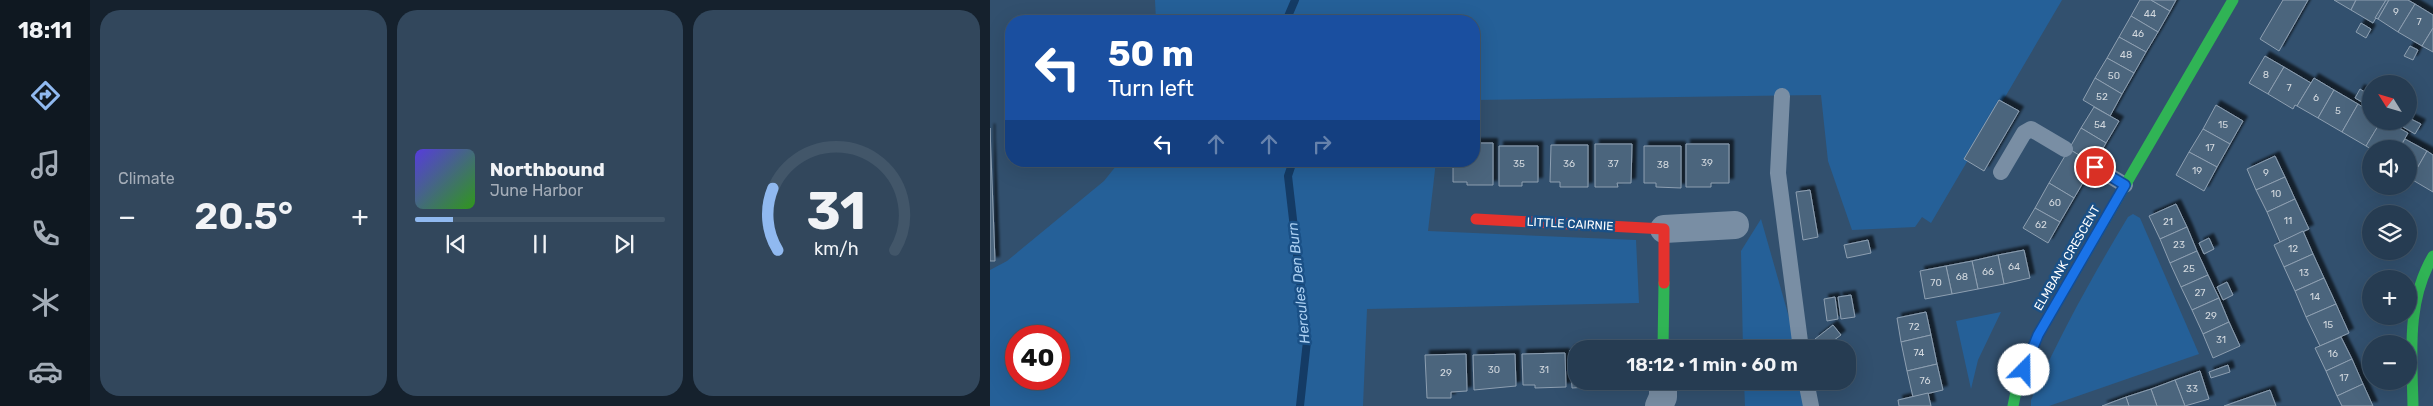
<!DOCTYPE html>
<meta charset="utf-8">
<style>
:root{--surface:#263c52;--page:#32475c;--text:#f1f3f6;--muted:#a4adb8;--line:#425669;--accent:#90b9f0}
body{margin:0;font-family:Rubik,sans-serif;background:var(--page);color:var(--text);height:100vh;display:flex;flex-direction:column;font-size:19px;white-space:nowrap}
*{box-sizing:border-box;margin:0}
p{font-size:16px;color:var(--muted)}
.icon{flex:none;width:28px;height:28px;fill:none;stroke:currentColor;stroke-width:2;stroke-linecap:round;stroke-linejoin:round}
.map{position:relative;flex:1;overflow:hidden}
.sheet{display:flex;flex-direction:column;gap:10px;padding:10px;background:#15212d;width:900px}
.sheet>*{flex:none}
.top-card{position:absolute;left:15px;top:15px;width:475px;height:152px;border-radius:20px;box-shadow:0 5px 20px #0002,0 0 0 1px var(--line);background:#1a4fa0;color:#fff;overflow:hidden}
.needle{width:32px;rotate:307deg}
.fabs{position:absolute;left:1372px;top:75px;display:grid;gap:10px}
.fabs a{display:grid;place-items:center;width:55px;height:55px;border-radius:50%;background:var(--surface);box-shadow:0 5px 20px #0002,0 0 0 1px var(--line);font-size:25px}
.speed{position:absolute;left:15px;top:325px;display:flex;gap:10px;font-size:25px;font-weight:700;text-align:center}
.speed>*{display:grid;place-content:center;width:65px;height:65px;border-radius:50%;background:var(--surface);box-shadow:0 5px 20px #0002,0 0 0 1px var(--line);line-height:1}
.speed .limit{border:8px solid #d22;background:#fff;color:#111}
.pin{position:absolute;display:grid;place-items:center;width:42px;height:42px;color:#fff;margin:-21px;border:2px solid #fff;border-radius:50%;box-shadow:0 1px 5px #0007}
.me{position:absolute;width:55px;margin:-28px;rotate:22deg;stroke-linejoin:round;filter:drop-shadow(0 0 4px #0008)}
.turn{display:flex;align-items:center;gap:18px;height:105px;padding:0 20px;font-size:22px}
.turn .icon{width:65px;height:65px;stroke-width:2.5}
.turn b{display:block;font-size:35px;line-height:42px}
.lanes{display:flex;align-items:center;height:48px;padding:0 20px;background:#0003;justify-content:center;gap:25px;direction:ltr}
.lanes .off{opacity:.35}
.big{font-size:38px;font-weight:600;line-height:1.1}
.sheet .tile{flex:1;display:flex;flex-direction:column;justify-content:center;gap:8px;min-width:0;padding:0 18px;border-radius:20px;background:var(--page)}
.sheet .dial{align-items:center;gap:0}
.dial svg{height:130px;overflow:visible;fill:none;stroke:var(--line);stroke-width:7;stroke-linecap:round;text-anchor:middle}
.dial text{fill:var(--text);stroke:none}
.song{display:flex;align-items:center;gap:15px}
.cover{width:60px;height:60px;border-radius:8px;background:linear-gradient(135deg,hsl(250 70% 55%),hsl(110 70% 35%))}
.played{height:5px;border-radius:2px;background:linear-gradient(90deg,var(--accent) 15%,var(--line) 15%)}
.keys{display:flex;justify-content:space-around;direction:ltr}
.heat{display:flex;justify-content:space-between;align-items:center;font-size:28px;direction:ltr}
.sheet .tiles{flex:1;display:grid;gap:10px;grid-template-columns:repeat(3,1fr)}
.trip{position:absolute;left:578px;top:340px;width:288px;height:50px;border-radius:20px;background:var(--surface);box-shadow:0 5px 20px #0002,0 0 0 1px var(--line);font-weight:600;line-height:50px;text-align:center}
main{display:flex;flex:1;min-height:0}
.tabs{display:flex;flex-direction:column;width:90px;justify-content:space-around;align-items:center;background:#0f1821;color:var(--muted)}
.tabs .icon{width:35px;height:35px}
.tabs .active{color:var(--accent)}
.tabs b{font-size:22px;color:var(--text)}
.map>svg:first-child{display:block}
</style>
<main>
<nav class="tabs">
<b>18:11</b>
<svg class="icon active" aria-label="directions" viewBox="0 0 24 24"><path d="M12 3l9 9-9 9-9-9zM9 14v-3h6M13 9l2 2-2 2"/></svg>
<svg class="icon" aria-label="music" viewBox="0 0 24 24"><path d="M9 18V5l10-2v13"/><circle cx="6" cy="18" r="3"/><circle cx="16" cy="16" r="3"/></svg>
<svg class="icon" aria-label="phone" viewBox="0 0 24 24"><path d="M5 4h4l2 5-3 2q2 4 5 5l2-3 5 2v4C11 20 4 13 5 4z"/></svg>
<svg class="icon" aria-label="climate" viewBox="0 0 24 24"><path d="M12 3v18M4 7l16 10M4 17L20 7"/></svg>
<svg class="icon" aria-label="car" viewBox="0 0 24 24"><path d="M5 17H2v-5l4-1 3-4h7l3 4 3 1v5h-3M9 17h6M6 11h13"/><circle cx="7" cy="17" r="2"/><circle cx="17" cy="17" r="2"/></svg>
</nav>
<section class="sheet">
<div class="tiles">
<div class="tile"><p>Climate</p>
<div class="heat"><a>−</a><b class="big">20.5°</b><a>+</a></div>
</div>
<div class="tile">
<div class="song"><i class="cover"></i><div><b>Northbound</b><p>June Harbor</p></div></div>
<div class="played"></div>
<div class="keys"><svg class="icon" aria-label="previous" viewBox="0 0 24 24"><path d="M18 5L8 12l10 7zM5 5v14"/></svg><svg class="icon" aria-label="pause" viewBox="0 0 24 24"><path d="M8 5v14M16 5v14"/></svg><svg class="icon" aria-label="next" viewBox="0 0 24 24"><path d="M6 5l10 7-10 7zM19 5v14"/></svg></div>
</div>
<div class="tile dial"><svg viewBox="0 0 100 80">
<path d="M14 69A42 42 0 1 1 86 69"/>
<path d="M14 69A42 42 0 0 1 11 31" stroke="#90b9f0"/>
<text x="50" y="56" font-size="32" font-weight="700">31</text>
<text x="50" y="72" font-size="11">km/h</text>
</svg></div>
</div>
</section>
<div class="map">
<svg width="1443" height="406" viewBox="0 0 1443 406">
<defs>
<filter id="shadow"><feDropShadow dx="4.5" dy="-4.5" stdDeviation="1" flood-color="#0009"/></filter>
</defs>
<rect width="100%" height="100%" fill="#32506e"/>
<g fill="#256098" fill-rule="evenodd">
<path d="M 165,0 L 1072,0 L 941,223 L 932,217 L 925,227 L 862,230 L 838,161 L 831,95 L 484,100 L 484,21 L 166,21 Z"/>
<path d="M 130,161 L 446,161 L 438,231 L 646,240 L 649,303 L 377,309 L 373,406 L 0,406 L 0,270 L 17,261 L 114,181 ZM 26,336 L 69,336 L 69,379 L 26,379 Z"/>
<path d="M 1143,214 L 1150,218 L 1209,354 L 1059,406 L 1041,406 L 1041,400 C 1069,336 1102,277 1138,217 Z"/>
<path d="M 771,219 L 808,349 L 753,349 L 751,251 Z"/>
<path d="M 1011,312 L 988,360 L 981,389 L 966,321 Z"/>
<path d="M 754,381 L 817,381 L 825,406 L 755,406 Z"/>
</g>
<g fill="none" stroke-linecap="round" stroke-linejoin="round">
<g stroke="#143b65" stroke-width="8">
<path d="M 296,21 L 305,0"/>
<path d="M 303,161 L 298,176 L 317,341 L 310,406"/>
</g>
</g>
<g fill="#4c657d" stroke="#8d9fb1" filter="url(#shadow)">
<path d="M 1150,0 L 1161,0 L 1180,11 L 1168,32 L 1141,16 Z"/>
<path d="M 1161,0 L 1186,0 L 1180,11 Z"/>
<path d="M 1293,0 L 1318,0 L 1289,51 L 1270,39 Z"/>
<path d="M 1344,0 L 1366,0 L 1361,10 Z"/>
<path d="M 1366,0 L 1396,0 L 1383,23 L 1361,10 Z"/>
<path d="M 1396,0 L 1399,0 L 1388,19 L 1385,18 Z"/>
<path d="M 1399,0 L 1418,0 L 1425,4 L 1408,32 L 1388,19 Z"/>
<path d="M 1425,4 L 1443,15 L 1443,28 L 1432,46 L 1408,32 Z"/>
<path d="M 1141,16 L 1168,32 L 1156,52 L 1129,37 Z"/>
<path d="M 1371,23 L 1381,29 L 1376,38 L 1366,32 Z"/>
<path d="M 1443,28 L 1443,52 L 1432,46 Z"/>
<path d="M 1129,37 L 1156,52 L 1144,73 L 1117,58 Z"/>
<path d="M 1420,46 L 1428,50 L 1423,60 L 1414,56 Z"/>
<path d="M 1275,56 L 1294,67 L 1278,94 L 1259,83 Z"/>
<path d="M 1117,58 L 1144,73 L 1132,94 L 1105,78 Z"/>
<path d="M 1294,67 L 1321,83 L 1307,106 L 1305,105 L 1303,109 L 1278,94 Z"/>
<path d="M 1105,78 L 1132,94 L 1120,116 L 1093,100 Z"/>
<path d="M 1324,78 L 1344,90 L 1328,118 L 1307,106 Z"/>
<path d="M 1370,89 L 1381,96 L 1377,105 L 1365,98 Z"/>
<path d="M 1344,90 L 1368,104 L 1352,132 L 1328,118 Z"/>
<path d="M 1009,100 L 1029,111 L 994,171 L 974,159 Z"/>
<path d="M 1368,104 L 1381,112 L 1381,121 L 1391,121 L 1376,146 L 1352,132 Z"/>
<path d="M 1226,105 L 1253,121 L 1240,144 L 1213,129 Z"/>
<path d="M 1104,107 L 1129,121 L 1116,143 L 1091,128 Z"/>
<path d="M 1419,118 L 1431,124 L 1425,134 L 1413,127 L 1419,121 Z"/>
<path d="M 1391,121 L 1397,121 L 1418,133 L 1409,149 L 1381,149 L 1376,146 Z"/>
<path d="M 0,128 L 5,261 L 0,261 Z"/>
<path d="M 1091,128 L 1116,143 L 1104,164 L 1079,149 Z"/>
<path d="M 1213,129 L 1240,144 L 1227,167 L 1199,152 Z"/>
<path d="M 1415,139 L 1437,151 L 1421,179 L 1419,178 L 1419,149 L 1409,149 Z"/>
<path d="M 484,143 L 503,143 L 503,185 L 477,185 L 477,182 L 463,182 L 463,161 L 484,161 Z"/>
<path d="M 605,144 L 642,144 L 641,183 L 627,183 L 628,187 L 605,187 Z"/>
<path d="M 696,144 L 739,144 L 739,183 L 721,183 L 721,187 L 696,187 Z"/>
<path d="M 561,145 L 598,145 L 598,187 L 570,187 L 570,182 L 560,182 Z"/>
<path d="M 509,146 L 548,146 L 548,182 L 532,182 L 532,186 L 509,186 Z"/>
<path d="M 654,146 L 691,146 L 691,188 L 666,187 L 666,183 L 654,183 Z"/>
<path d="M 1079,149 L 1104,164 L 1084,198 L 1059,183 Z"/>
<path d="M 1437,151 L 1443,155 L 1443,192 L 1421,179 Z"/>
<path d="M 1199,152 L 1227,167 L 1214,191 L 1186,175 Z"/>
<path d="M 1285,156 L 1295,177 L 1266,190 L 1257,169 Z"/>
<path d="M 1295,177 L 1305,199 L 1277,212 L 1266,190 Z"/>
<path d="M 1059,183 L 1084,198 L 1070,222 L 1045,208 Z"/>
<path d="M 820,190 L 828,237 L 813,240 L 806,192 Z"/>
<path d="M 1305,199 L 1319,229 L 1290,242 L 1277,212 Z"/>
<path d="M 1186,204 L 1197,227 L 1170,239 L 1159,216 Z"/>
<path d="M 1045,208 L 1070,222 L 1058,243 L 1033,228 Z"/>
<path d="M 1197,227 L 1207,251 L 1180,263 L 1170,239 Z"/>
<path d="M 1313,231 L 1323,254 L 1294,267 L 1284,245 Z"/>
<path d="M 1219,238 L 1224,249 L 1214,254 L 1209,243 Z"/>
<path d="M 878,240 L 881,253 L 857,258 L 854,245 Z"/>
<path d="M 1034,250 L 1040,278 L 1014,284 L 1008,255 Z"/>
<path d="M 1207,251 L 1218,275 L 1191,287 L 1180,263 Z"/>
<path d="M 1323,254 L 1334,278 L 1305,291 L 1294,267 Z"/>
<path d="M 1008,255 L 1014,284 L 988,289 L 982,261 Z"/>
<path d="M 982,261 L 988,289 L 962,294 L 956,266 Z"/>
<path d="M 956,266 L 962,294 L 935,299 L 930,271 Z"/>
<path d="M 1218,275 L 1229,298 L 1202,310 L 1191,287 Z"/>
<path d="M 1334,278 L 1346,304 L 1316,317 L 1305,291 Z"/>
<path d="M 1237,282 L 1243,295 L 1233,300 L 1227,287 Z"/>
<path d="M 861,295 L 865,317 L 851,319 L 848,297 Z"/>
<path d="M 845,297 L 848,319 L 837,321 L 834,299 Z"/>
<path d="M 1229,298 L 1239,322 L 1213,334 L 1202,310 Z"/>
<path d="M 1346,304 L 1359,333 L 1330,346 L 1316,317 Z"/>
<path d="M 936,312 L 941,335 L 911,342 L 907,318 Z"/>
<path d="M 1239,322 L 1250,346 L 1223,358 L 1213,334 Z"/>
<path d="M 843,325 L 851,335 L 832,349 L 825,339 Z"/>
<path d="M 941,335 L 947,364 L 917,371 L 911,342 Z"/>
<path d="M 1351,337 L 1362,359 L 1336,371 L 1325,348 Z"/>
<path d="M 580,350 L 586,350 L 586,381 L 611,381 L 612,386 L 582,388 Z"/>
<path d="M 575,353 L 576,387 L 545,388 L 545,385 L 533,385 L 532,354 Z"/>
<path d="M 476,354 L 477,391 L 461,392 L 461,398 L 437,398 L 435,355 Z"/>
<path d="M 525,354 L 526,386 L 484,390 L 483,355 Z"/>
<path d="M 1362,359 L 1373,384 L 1347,396 L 1336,371 Z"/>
<path d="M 947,364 L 953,390 L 923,397 L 917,371 Z"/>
<path d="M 1238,365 L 1240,372 L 1221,378 L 1219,372 Z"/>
<path d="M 1210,371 L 1219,399 L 1195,406 L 1185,380 Z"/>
<path d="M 1185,380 L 1195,406 L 1167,406 L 1161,389 Z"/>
<path d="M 617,381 L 648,381 L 648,386 L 617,387 Z"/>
<path d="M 1373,384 L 1383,406 L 1352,406 L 1347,396 Z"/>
<path d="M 1161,389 L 1167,406 L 1139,406 L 1136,397 Z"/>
<path d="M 1280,390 L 1286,406 L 1234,406 Z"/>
<path d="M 938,393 L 941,406 L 909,406 L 908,400 Z"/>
<path d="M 1136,397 L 1139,406 L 1112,406 Z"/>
</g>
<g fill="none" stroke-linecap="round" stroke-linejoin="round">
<g stroke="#798ea4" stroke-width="16">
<path d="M 792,96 L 788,173 L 811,349"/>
<path d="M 1105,167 L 1135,185"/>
<path d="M 1011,172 L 1034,133 L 1041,129 L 1075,149"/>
<path d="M 816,381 L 821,406"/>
</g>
<g stroke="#798ea4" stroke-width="28">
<path d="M 674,229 L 745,225"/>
<path d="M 669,406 L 673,397 L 673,381"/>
</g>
<g stroke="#30b455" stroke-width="11">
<path d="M 673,349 L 674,283"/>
<path d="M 1023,406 L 1027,387 L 1048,335 L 1243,0"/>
<path d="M 1423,406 C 1422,354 1416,302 1443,256"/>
</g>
<path stroke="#e5322d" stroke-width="11" d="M 486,219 L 674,229 L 674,283"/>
</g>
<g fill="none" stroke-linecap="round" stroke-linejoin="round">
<g stroke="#114b97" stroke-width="12">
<path id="route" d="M 1034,370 L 1048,335 L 1135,185 L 1105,167"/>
</g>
<use href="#route" stroke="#1a73e8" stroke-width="9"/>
</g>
<g text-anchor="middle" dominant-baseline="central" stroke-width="5" stroke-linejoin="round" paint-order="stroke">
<g font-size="10" fill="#d2d8de">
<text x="1406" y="12">9</text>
<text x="1160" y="14">44</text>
<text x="1429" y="22">7</text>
<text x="1148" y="34">46</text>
<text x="1136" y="55">48</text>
<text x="1276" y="75">8</text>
<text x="1124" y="76">50</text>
<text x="1299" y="88">7</text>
<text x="1112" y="97">52</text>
<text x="1326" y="98">6</text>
<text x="1348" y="111">5</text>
<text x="1110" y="125">54</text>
<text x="1233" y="125">15</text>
<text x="1220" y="148">17</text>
<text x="717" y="163">39</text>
<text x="529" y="164">35</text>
<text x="579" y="164">36</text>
<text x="623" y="164">37</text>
<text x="673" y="165">38</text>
<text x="1207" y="171">19</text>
<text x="1276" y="173">9</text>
<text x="1286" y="194">10</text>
<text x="1065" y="203">60</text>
<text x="1298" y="221">11</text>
<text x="1178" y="222">21</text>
<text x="1051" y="225">62</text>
<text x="1189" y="245">23</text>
<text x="1303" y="249">12</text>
<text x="1024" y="267">64</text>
<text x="1199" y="269">25</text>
<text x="998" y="272">66</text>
<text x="1314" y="273">13</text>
<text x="972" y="277">68</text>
<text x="946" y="283">70</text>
<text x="1210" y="293">27</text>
<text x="1325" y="297">14</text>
<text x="1221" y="316">29</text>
<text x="1338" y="325">15</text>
<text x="924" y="327">72</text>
<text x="1231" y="340">31</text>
<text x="929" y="353">74</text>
<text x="1343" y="354">16</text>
<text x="504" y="370">30</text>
<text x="554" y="370">31</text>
<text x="456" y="373">29</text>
<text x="1354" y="378">17</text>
<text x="935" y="381">76</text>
<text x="1202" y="389">33</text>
</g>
<g font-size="12" fill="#fff" stroke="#1a5086">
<text transform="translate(580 224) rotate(3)">LITTLE CAIRNIE</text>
<text transform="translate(1077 258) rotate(-60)">ELMBANK CRESCENT</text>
</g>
<g font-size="14" font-style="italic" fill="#add1f3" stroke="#1a5086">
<text transform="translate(309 283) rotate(-96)">Hercules Den Burn</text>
</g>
</g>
</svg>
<div class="fabs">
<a><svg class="needle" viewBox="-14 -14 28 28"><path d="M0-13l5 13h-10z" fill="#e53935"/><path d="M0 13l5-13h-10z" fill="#a4adb8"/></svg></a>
<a><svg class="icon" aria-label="sound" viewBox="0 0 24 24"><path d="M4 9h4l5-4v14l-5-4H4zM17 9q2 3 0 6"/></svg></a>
<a><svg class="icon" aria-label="layers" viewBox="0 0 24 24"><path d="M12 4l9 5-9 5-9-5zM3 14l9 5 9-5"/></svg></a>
<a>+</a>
<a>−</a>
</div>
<div class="speed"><div class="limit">40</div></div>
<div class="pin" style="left:1105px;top:167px;background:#d93025"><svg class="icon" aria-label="arrive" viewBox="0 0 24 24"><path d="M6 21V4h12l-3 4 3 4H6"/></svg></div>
<svg class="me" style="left:1034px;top:370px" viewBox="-20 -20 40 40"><circle r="19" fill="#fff"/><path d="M0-13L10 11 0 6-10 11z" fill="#1a73e8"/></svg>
<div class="trip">18:12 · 1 min · 60 m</div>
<div class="top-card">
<div class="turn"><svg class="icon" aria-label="left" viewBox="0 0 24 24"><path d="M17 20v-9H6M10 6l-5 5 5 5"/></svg><div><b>50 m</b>Turn left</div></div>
<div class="lanes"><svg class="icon" aria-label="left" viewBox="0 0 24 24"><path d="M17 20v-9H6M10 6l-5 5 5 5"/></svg><svg class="icon off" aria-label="ahead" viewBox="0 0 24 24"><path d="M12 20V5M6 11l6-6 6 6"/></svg><svg class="icon off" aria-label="ahead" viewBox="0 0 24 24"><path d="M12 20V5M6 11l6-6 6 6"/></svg><svg class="icon off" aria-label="right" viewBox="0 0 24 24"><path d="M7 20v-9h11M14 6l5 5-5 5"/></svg></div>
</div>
</div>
</main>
